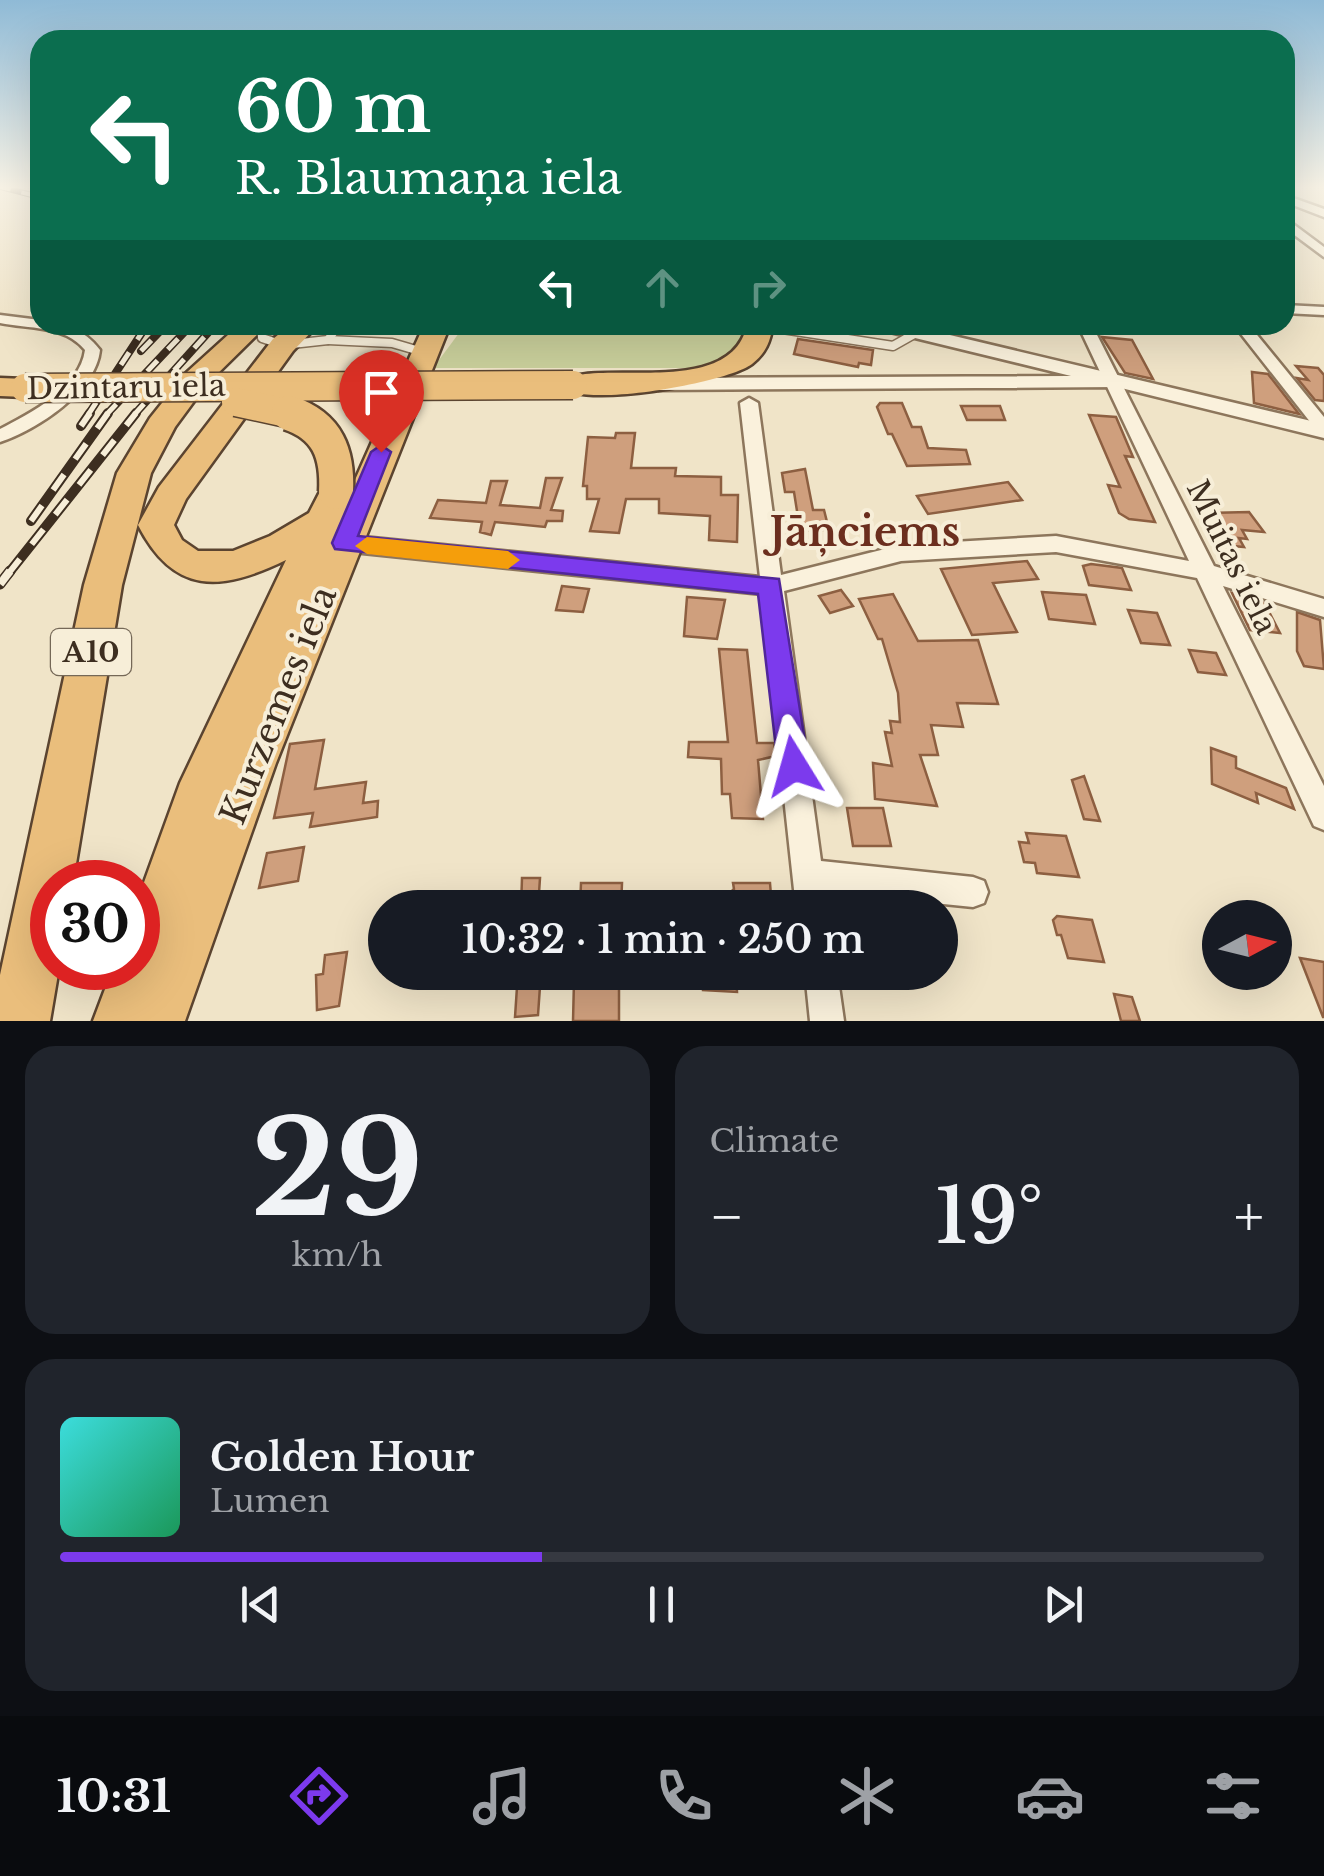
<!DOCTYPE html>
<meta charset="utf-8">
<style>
:root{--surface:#171b24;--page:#20242c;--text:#f1f3f6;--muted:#9ea1a6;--line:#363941;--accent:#7c3aed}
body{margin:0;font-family:"Libre Baskerville",serif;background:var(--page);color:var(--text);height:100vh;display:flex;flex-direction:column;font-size:38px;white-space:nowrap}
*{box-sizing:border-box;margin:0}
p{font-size:32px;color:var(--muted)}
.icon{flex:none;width:55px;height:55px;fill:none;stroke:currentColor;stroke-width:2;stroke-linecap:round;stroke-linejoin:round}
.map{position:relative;height:1021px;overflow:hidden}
.drawer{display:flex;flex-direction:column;gap:25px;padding:25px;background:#0d0f14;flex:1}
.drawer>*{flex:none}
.banner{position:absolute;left:30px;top:30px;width:1265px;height:305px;border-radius:30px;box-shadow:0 10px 40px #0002;background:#0b6e4f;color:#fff;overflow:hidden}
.needle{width:65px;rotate:83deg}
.controls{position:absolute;left:1202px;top:900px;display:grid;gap:20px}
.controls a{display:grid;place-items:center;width:90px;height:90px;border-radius:50%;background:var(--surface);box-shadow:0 10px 40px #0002;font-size:50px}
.speed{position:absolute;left:30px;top:860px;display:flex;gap:20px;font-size:50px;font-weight:700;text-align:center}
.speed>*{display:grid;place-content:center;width:130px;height:130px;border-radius:50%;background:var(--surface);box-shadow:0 10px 40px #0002;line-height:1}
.speed .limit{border:15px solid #d22;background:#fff;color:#111}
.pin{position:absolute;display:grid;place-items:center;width:85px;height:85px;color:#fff;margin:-102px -42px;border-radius:50% 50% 50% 0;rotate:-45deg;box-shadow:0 0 10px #0007}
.pin .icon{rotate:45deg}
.me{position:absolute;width:110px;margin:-55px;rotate:352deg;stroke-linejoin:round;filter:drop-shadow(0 0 8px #0008)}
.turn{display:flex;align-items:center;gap:35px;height:210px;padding:0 40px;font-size:45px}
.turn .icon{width:130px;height:130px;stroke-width:2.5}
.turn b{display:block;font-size:70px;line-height:85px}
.lanes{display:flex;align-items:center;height:95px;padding:0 40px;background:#0003;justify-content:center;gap:50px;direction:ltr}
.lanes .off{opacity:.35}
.big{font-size:75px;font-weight:600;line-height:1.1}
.drawer .widget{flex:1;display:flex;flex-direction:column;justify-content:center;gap:15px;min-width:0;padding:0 35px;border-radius:30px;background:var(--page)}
.drawer .dial{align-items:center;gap:0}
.dial b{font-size:130px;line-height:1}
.song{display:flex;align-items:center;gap:30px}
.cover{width:120px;height:120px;border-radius:15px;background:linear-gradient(135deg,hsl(180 70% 55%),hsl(150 70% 35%))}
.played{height:10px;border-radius:5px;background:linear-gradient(90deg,var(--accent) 40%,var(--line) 40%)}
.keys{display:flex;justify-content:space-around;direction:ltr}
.heat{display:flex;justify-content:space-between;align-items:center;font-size:55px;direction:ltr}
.drawer .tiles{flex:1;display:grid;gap:25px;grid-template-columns:1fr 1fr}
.widget:last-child{grid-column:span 2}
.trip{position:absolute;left:368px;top:890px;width:590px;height:100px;border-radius:50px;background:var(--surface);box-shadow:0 10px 40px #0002;font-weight:600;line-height:100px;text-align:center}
.dock{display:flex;height:160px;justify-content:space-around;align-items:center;background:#090b0e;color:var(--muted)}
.dock .icon{width:70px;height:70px}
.dock .selected{color:var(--accent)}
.dock b{font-size:45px;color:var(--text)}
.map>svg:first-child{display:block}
</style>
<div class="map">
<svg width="1324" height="1021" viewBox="0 0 1324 1021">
<rect width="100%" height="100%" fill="#f0e4c8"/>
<path fill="#c9cf9b" d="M 465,325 L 753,325 L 752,341 L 715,363 L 689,368 L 433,368 Z"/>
<g fill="#cf9f7d" stroke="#8d5f41" stroke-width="2.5">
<path d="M 1102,337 L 1132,340 L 1153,379 L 1125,373 Z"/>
<path d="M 798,339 L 873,350 L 871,365 L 859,363 L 858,367 L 794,354 Z"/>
<path d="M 1296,366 L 1318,368 L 1324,375 L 1324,401 L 1315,400 L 1297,378 L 1308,380 Z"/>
<path d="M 1252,372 L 1268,374 L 1299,414 L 1254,403 Z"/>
<path d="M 880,403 L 902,403 L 912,427 L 921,427 L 928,448 L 966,450 L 970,464 L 907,466 L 892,434 L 888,434 L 877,407 Z"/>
<path d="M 961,406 L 1000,406 L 1005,420 L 967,420 Z"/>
<path d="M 1089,415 L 1116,417 L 1133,457 L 1125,456 L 1155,522 L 1129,519 L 1119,513 L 1108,485 L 1120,487 Z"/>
<path d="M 616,433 L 635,433 L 631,468 L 676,468 L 675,476 L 721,477 L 721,495 L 738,495 L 737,542 L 709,540 L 710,516 L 659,513 L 659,499 L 626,499 L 619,533 L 590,531 L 599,499 L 587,499 L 587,486 L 583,486 L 588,437 L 615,438 Z"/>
<path d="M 805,469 L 813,510 L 824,510 L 829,530 L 800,530 L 794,492 L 785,492 L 782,473 Z"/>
<path d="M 546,478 L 562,478 L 551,510 L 563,511 L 562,521 L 547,521 L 545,527 L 495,522 L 491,535 L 480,532 L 482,522 L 430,518 L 438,500 L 486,503 L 491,481 L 507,481 L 500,505 L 540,508 Z"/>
<path d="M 1008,482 L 1022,500 L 928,514 L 917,496 Z"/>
<path d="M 1249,512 L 1264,532 L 1242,530 L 1247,539 L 1239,538 L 1244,547 L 1222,545 L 1208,513 Z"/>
<path d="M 1027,561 L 1038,579 L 993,583 L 1017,632 L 972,635 L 941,569 Z"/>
<path d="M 1091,564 L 1122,568 L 1131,590 L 1089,585 L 1083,566 Z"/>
<path d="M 562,586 L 589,589 L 583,612 L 556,610 Z"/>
<path d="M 841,590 L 853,606 L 830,613 L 819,596 Z"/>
<path d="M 1042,592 L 1086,595 L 1095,624 L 1049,619 Z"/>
<path d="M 1232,593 L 1264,602 L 1280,633 L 1250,630 Z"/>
<path d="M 893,594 L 918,641 L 978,640 L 998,704 L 957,703 L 963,727 L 931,725 L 938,755 L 920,755 L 937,806 L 875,799 L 873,763 L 892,766 L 885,732 L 892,733 L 890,721 L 900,722 L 898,693 L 882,639 L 878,639 L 859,599 Z"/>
<path d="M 687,597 L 725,600 L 717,639 L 684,636 Z"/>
<path d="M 1128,610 L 1157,613 L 1170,645 L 1141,643 Z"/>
<path d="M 1297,612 L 1320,620 L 1324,669 L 1304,666 L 1297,651 Z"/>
<path d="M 719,649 L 747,650 L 757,743 L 774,743 L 776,756 L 758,760 L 763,819 L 732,818 L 730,794 L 722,794 L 721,759 L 688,757 L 689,742 L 728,742 Z"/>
<path d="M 1189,650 L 1216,653 L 1226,675 L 1198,672 Z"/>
<path d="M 324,740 L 315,789 L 366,782 L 363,803 L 378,801 L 377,817 L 310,827 L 313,813 L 274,818 L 290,744 Z"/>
<path d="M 1211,748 L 1236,757 L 1236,768 L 1286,788 L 1294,809 L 1256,793 L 1258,803 L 1212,784 Z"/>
<path d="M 1084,776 L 1100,821 L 1084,819 L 1072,780 Z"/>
<path d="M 847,808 L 883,808 L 891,846 L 853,846 Z"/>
<path d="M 1026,833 L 1066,836 L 1079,877 L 1037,873 L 1035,863 L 1024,862 L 1019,842 L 1029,843 Z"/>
<path d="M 304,847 L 298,881 L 259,888 L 267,853 Z"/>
<path d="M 522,878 L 540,878 L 538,908 L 521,908 Z"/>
<path d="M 581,883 L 622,883 L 621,908 L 580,908 Z"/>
<path d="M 733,883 L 770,883 L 772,908 L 714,908 L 734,889 Z"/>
<path d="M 1057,916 L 1092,920 L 1104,962 L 1068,958 L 1061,935 L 1057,935 L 1053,920 Z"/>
<path d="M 347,952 L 339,1006 L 317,1010 L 316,975 L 323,974 L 325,955 Z"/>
<path d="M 1300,958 L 1324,962 L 1324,1017 L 1323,1017 Z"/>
<path d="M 518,972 L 541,972 L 538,1015 L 515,1017 Z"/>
<path d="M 594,972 L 609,972 L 609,979 L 619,979 L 619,1021 L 573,1021 L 574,981 L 594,980 Z"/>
<path d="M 703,972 L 736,972 L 737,992 L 703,990 Z"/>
<path d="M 1114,994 L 1132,997 L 1140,1021 L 1121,1021 Z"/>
</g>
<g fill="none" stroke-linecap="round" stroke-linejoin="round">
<g stroke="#8d765c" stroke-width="11">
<g id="service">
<path d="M 261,325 L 262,338 L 283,345 L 328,340 L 335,330 L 435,327"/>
<path d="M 776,328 L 893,346 L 916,333"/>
<path d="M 328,340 L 392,343 L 423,352"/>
</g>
</g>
<g stroke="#8d765c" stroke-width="5">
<g id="minor">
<path d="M 1285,195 L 1324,209 L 1324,217 L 1285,202 Z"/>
<path d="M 1285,218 L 1324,247 L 1324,257 L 1285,228 Z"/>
<path d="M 1285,305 L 1324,307 L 1324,315 L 1285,313 Z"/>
<path d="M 0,315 L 40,320 L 40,325 C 67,325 83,328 100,350 C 96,391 37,430 0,442 L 0,429 C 31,413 80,388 85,350 C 65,325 28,329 0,323 Z"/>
<path d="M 1078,325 L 1092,325 L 1214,566 L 1324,599 L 1324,617 L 1223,586 L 1324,786 L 1324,830 L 1314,826 L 1197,578 L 1056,552 L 901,561 L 784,591 L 821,861 L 973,877 L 984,881 L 988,892 L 984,903 L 973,907 L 825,892 L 827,908 L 796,908 L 762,594 L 343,551 L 336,548 L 333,543 L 336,538 L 343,535 L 760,577 L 740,403 L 749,398 L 758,403 L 781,575 L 901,545 L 1056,536 L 1189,561 Z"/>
<path d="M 1234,325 L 1249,325 L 1324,417 L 1324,433 L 1318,432 Z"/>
<path d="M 805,972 L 837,972 L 844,1021 L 810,1021 Z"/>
</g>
</g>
<g stroke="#8d765c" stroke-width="5">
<path id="tertiary" d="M 876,325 L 908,325 L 1324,424 L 1324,438 L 1117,387 L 659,390 L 649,384 L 659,378 L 1071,376 L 878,329 Z"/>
</g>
<g stroke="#5b4430" stroke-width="5">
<g id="trunk">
<path d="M 239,325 L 267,325 L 206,385 L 175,427 L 151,473 L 122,585 L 73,882 L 52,882 L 52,968 L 59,968 L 50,1021 L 0,1021 L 0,975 L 84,585 L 117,473 L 150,418 L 186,373 Z"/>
<path d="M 290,325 L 318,325 L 293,351 L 186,499 L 174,525 L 182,540 L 198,551 L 233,551 L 270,536 L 309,513 L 324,484 L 336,480 L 351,489 L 424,325 L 450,325 L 276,763 L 185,1021 L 93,1021 L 113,968 L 138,968 L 138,899 L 180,783 L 286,560 C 220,592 174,595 138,525 L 159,487 L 273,339 Z"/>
<path d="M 747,325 L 773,325 C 770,342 766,353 752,364 C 727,383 577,410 559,385 C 582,353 730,404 747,325 Z"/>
<path d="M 0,378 L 25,379 L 40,388 L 25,397 L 0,396 Z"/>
</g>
</g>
<use href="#service" stroke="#faf1dc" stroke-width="8"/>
<use href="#minor" fill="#faf1dc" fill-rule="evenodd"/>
<use href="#tertiary" fill="#faf1dc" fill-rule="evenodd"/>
<use href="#trunk" fill="#eabe7c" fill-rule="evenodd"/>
<g stroke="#3d2e20" stroke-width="6">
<path id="rail-far3" d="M 0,187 L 40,197"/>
</g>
<g stroke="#3d2e20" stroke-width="8">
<g id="rail-far2">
<path d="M 141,351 L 166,325"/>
<path d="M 88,415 L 147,325"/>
<path d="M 106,415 L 191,325"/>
<path d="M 134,415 L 215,325"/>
</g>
</g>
<g stroke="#3d2e20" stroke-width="10">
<g id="rail-far1">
<path d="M 81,426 L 90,413"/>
<path d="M 31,521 L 108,413"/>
<path d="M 8,574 L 136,413"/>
</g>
</g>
<g stroke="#3d2e20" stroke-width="11">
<path id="rail" d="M 0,584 L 10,571"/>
</g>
<use href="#rail-far3" stroke="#f7eed8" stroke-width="4" stroke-dasharray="11" stroke-linecap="butt"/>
<use href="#rail-far2" stroke="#f7eed8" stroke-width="5" stroke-dasharray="15" stroke-linecap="butt"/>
<use href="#rail-far1" stroke="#f7eed8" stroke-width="6" stroke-dasharray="19" stroke-linecap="butt"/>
<use href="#rail" stroke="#f7eed8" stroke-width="8" stroke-dasharray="22" stroke-linecap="butt"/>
<g stroke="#5b4430" stroke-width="31" stroke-linecap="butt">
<g id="trunk-bridge-far1">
<path d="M 25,388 L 573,385"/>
<path d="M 236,402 L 296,415"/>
</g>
</g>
<g stroke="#5b4430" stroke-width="39" stroke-linecap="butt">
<path id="trunk-bridge" d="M 289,413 C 328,426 338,454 336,492"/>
</g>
<use href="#trunk-bridge-far1" stroke="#eabe7c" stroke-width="28"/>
<use href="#trunk-bridge" stroke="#eabe7c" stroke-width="34"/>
</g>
<linearGradient id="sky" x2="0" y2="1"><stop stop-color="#8fbad6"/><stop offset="0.57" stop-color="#f8f3e6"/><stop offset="1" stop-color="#f8f3e6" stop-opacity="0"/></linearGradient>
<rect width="1324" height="329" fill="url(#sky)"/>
<path fill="#7c3aed" stroke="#51269a" stroke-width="2.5" d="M 381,445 L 391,452 L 358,536 L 779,579 L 809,766 L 804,777 L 794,781 L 783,777 L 778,766 L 758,594 L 335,549 L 332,543 L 371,452 Z"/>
<path fill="#f59e0b" d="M 367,537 L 508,551 L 520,560 L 508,569 L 367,554 L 355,546 Z"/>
<g text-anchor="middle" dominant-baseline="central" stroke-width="8" stroke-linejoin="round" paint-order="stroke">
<rect fill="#f7eed8" stroke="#756857" stroke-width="2.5" x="51" y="629" width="80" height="46" rx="8"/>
<g font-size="28" font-weight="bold" fill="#3d2e20">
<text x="91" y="652">A10</text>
</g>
<g font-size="30" fill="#3d2e20" stroke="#f7eed8">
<text transform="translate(126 387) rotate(-1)">Dzintaru iela</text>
<text transform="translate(1232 557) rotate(64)">Muitas iela</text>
</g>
<g font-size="35" fill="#3d2e20" stroke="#f7eed8">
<text transform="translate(278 705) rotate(-68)">Kurzemes iela</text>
</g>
<g font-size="40" font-weight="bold" fill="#6b2e1e" stroke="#f7eed8">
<text x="865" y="532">Jāņciems</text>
</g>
</g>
</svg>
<div class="controls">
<a><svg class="needle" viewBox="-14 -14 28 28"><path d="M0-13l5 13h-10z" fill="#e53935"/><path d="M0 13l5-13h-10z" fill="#9ea1a6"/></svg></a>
</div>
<div class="speed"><div class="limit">30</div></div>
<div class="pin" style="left:381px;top:452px;background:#d93025"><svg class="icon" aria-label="arrive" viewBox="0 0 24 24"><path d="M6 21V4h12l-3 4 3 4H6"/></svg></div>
<svg class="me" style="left:794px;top:766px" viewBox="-20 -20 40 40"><path d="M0-17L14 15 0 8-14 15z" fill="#7c3aed" stroke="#fff" stroke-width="4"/></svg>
<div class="trip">10:32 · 1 min · 250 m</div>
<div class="banner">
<div class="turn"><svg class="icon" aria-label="left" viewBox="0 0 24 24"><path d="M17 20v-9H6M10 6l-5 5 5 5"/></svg><div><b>60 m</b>R. Blaumaņa iela</div></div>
<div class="lanes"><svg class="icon" aria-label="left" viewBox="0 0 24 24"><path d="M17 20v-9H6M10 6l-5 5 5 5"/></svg><svg class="icon off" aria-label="ahead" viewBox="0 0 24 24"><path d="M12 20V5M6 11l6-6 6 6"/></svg><svg class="icon off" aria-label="right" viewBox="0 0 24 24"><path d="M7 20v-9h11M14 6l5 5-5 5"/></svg></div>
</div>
</div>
<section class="drawer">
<div class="tiles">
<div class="widget dial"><b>29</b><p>km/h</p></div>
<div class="widget"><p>Climate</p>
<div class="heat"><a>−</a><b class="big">19°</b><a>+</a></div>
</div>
<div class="widget">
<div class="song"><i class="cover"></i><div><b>Golden Hour</b><p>Lumen</p></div></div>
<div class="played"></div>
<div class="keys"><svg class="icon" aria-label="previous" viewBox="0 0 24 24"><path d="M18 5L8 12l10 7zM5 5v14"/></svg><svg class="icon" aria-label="pause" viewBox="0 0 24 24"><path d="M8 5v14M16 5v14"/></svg><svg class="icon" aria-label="next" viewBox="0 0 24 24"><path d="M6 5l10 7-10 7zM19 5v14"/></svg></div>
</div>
</div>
</section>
<nav class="dock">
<b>10:31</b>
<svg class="icon selected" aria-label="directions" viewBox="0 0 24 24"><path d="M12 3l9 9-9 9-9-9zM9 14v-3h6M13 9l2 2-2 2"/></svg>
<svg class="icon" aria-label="music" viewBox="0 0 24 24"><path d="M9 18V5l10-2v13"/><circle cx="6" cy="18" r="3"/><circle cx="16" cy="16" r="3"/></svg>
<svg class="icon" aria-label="phone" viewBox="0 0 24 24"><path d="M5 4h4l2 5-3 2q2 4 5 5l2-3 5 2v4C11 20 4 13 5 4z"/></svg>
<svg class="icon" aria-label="climate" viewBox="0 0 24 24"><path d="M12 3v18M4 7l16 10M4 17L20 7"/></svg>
<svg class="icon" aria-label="car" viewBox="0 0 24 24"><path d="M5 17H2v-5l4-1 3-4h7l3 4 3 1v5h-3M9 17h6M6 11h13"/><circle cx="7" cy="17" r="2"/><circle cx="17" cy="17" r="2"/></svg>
<svg class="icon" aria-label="filters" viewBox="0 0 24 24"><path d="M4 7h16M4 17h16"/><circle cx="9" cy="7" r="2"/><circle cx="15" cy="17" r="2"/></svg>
</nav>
